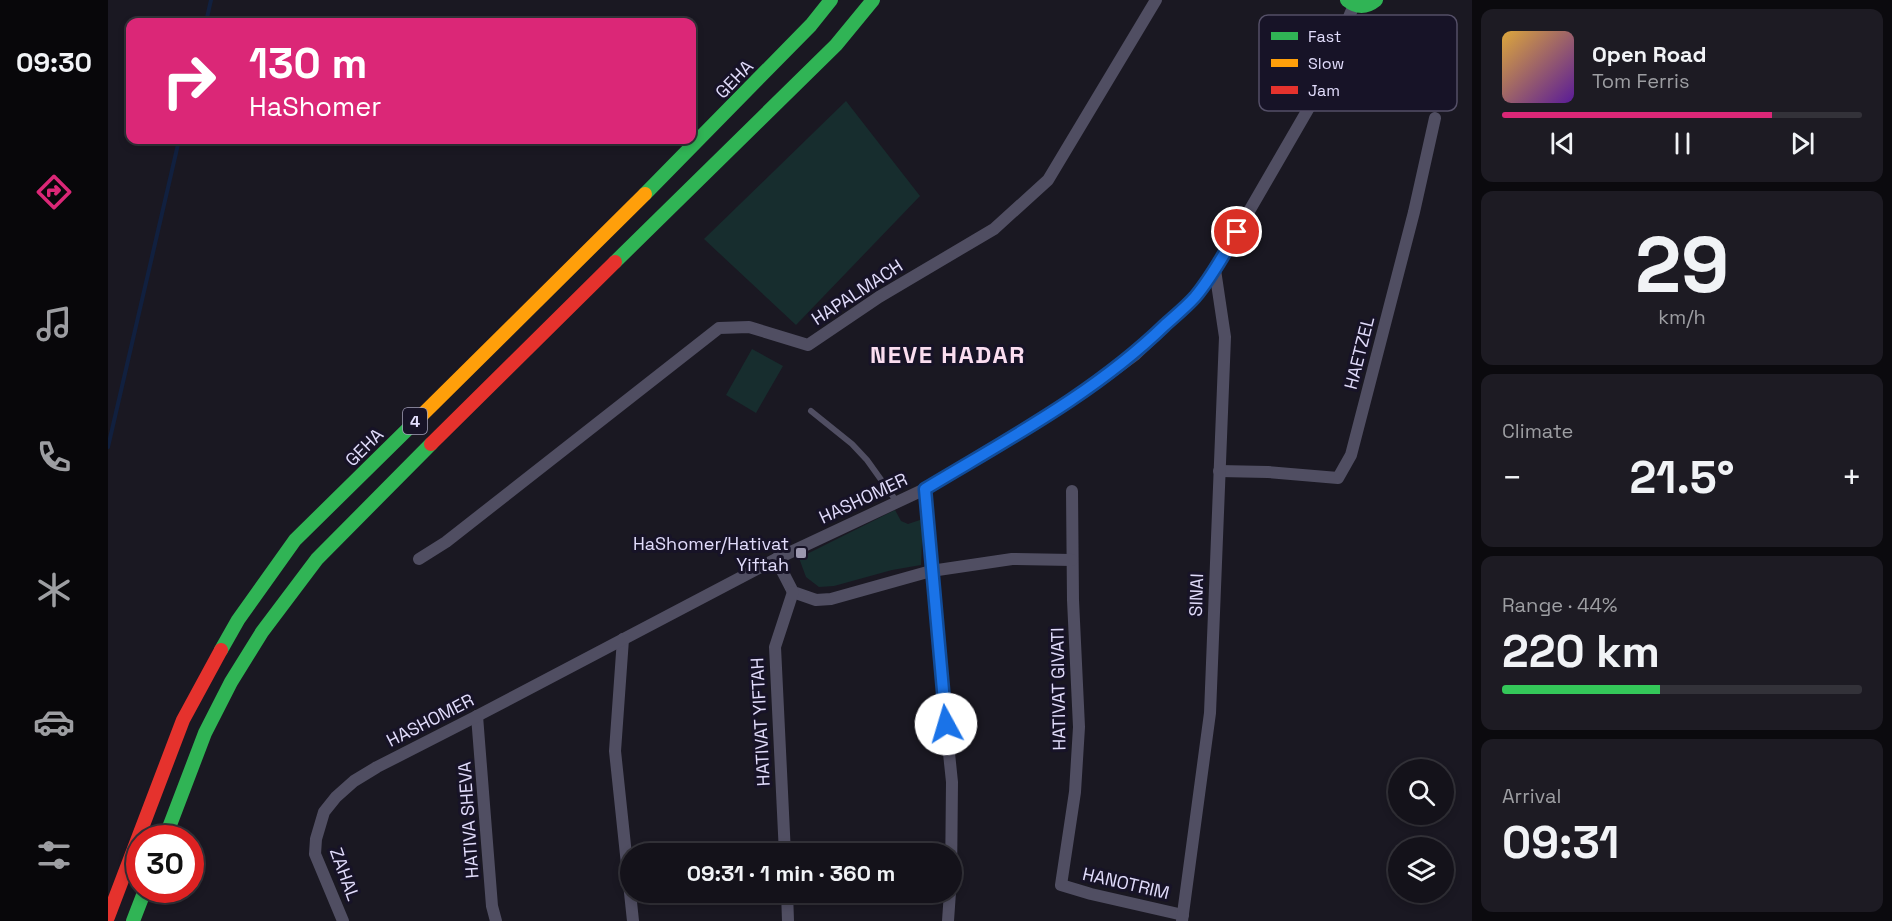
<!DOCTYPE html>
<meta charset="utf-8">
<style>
:root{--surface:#14121a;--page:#1d1b23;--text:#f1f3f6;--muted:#9d9ea2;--line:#333239;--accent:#db2777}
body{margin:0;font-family:"Space Grotesk",sans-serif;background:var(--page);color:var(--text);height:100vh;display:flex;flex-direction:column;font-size:22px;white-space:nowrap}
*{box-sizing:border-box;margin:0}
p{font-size:20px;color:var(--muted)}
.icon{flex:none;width:33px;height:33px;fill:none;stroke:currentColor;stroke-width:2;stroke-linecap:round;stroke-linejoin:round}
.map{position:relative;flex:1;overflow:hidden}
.side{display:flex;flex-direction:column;gap:9px;padding:9px;background:#0b0a0e;width:420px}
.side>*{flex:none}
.top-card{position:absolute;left:18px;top:18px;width:570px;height:126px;border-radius:12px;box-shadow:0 3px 9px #0003,0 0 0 2px var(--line);background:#db2777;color:#fff;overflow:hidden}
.buttons{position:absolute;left:1280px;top:759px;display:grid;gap:12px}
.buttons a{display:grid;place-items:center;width:66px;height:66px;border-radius:50%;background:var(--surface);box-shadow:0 3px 9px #0003,0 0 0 2px var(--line);font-size:30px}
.speed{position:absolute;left:18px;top:825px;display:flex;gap:12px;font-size:30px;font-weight:700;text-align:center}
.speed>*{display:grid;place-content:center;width:78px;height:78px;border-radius:50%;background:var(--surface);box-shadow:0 3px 9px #0003,0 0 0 2px var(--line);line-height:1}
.speed .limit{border:9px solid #d22;background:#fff;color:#111}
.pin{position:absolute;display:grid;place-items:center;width:51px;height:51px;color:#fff;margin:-26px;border:3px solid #fff;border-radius:50%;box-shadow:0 2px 6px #0007}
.me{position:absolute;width:66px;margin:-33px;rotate:354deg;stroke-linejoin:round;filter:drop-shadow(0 0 4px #0008)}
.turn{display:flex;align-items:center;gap:21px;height:126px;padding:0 24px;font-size:27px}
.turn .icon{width:78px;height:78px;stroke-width:2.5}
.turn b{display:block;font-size:42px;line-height:51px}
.big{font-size:45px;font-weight:700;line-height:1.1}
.side .widget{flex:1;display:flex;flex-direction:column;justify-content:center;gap:9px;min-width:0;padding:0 21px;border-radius:12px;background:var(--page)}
.side .dial{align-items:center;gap:0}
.dial b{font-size:78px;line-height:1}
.song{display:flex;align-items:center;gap:18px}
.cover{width:72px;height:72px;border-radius:9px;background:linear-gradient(135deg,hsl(40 70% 55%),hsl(270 70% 35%))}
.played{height:6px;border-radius:3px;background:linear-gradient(90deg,var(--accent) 75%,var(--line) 75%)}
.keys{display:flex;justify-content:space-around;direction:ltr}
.heat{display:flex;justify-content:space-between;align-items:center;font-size:33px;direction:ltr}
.charge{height:9px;border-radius:4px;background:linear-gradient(90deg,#34c759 44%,var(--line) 0)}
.trip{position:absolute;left:512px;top:843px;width:342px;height:60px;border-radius:30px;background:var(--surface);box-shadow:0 3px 9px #0003,0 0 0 2px var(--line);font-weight:700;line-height:60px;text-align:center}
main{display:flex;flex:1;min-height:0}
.dock{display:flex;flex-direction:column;width:108px;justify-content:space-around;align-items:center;background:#08070a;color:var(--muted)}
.dock .icon{width:42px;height:42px}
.dock .on{color:var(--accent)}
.dock b{font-size:27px;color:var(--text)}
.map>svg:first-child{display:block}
</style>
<main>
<nav class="dock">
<b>09:30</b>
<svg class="icon on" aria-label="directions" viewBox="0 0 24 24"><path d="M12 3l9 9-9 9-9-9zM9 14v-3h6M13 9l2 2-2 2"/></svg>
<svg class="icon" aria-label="music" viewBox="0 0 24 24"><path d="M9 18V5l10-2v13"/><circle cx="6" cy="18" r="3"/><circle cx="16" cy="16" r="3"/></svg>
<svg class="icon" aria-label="phone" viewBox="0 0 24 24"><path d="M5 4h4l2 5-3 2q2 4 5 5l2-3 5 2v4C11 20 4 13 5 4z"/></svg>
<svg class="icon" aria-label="climate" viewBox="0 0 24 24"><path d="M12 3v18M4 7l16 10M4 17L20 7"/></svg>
<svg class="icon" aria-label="car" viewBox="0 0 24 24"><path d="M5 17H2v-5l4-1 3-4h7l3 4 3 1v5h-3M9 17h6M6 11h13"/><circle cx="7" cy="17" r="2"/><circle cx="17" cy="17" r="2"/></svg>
<svg class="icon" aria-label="filters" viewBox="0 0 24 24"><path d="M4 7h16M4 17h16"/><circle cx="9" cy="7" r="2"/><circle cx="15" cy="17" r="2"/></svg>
</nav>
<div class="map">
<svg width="1364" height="921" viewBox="0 0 1364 921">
<rect width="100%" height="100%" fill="#1a1822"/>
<g fill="#172d2e">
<path d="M 738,101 L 812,196 L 688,325 L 596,239 Z"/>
<path d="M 644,349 L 675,366 L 648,413 L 618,395 Z"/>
<path d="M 787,510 L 793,521 L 800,524 L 815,519 L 813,565 L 784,570 L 726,586 L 711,587 L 698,577 L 691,558 Z"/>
</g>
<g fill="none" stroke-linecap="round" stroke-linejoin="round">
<g stroke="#11203f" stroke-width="4">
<path d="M 98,22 L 103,0"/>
<path d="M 0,447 L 71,140"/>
</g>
<path stroke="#504e62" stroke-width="6" d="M 703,411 L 744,444 L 759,460 L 789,502"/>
<g stroke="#504e62" stroke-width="12">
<path d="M 1111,471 L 1160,472 L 1230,478 L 1243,455 L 1306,212 L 1327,118"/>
<path d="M 817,489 L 834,686 L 844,782 L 843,882"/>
<path d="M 964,491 L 965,600 L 971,727 L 967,792 L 953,885 L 983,894 L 1075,915"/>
<path d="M 311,559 L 338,542 L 611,328 L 641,327 L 700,345 L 771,297 L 886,229 L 940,180 L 1048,0"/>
<path d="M 668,559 L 685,592 L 708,600 L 723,599 L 823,571 L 904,559 L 964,560"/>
<path d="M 515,639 L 507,751 L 525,921"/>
<path d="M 369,716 L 384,906 L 388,921"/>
<path d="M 677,854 L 667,647 L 685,592"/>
<path d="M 679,892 L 680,921"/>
<path d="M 235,921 L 207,854 L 208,839 L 216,812 L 228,797 L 246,781 L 269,767 L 369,716 L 668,559 L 817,489 L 934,419 L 997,377 L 1027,355 L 1087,297 L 1107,270 L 1206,99 L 1246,5"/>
<path d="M 840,921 L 842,892"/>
<path d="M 1074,921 L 1102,713 L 1117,337 L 1107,270"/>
</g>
<g stroke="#30b455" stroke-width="14">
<path d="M 1239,0 C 1249,8 1258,8 1268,0"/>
<path d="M 537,194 L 703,25 L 723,0"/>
<path d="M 507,262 L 728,45 L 765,0"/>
<path d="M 113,650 L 130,620 L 187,540 L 314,415"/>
<path d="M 57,838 L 97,733 L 123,682 L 154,632 L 209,559 L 323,444"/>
<path d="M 25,921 L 37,890"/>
</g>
<path stroke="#ff9f0a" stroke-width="14" d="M 314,415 L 537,194"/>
<g stroke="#e5322d" stroke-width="14">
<path d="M 323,444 L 507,262"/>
<path d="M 0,917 L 75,720 L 113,650"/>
</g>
</g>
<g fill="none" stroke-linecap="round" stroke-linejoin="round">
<g stroke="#114b97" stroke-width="15">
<path id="route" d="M 838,724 L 817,489 C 900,439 987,393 1057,325 C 1067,316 1078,307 1087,297 C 1104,277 1116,254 1129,232"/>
</g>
<use href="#route" stroke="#1a73e8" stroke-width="10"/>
</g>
<rect fill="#9b97af" stroke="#171327" stroke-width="2" x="687" y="547" width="12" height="12" rx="3"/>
<g text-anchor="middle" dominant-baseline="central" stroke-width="6" stroke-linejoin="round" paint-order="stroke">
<rect fill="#171327" stroke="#a4a0bb" stroke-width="1.5" x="295" y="408" width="24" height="26" rx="4.5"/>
<g font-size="16" font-weight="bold" fill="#e1dcfb">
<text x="307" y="421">4</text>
</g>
<g font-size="18" fill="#e1dcfb" stroke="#171327">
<text transform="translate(626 79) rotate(-46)">GEHA</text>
<text transform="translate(749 292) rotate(-33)">HAPALMACH</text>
<text transform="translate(1251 353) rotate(-76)">HAETZEL</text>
<text transform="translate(256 447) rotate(-45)">GEHA</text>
<text transform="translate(755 498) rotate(-25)">HASHOMER</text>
<text transform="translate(1088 595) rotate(-88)">SINAI</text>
<text transform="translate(950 689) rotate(-91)">HATIVAT GIVATI</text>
<text transform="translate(322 720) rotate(-27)">HASHOMER</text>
<text transform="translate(652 722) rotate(-93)">HATIVAT YIFTAH</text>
<text transform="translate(360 820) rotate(-94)">HATIVA SHEVA</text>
<text transform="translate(237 874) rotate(70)">ZAHAL</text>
<text transform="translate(1018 883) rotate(13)">HANOTRIM</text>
</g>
<g font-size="18" fill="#e1dcfb" stroke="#171327" text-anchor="end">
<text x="681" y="543">HaShomer/Hativat<tspan x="681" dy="21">Yiftah</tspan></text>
</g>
<g font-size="24" font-weight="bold" letter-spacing="1.5" fill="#fbdef0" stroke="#171327">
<text x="840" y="354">NEVE HADAR</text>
</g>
</g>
<rect x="1151" y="15" width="198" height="96" rx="9" fill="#171327" stroke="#544f67" stroke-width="1.5"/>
<rect x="1163" y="32" width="27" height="8" fill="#30b455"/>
<rect x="1163" y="59" width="27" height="8" fill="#ff9f0a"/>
<rect x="1163" y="86" width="27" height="8" fill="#e5322d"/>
<g font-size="16" fill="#e1dcfb">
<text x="1200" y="42">Fast</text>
<text x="1200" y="69">Slow</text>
<text x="1200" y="96">Jam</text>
</g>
</svg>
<div class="buttons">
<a><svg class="icon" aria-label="search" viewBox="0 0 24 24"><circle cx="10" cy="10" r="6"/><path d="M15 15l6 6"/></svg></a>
<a><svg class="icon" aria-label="layers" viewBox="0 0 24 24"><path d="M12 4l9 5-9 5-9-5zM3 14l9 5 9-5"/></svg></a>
</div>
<div class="speed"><div class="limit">30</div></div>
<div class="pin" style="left:1129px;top:232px;background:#d93025"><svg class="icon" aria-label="arrive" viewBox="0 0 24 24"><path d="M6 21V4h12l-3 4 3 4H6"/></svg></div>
<svg class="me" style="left:838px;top:724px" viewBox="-20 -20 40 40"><circle r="19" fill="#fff"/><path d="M0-13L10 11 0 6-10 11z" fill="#1a73e8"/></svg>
<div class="trip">09:31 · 1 min · 360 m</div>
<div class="top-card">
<div class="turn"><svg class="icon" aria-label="right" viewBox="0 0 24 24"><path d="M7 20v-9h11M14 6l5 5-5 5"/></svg><div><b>130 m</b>HaShomer</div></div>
</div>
</div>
<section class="side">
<div class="widget">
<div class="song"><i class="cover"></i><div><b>Open Road</b><p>Tom Ferris</p></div></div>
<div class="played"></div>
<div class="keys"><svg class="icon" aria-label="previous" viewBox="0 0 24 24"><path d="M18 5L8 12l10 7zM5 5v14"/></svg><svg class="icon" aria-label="pause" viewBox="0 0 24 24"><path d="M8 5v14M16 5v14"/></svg><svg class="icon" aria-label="next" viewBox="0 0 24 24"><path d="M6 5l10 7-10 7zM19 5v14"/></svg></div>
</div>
<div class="widget dial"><b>29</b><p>km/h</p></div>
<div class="widget"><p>Climate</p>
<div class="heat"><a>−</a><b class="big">21.5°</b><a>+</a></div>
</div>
<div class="widget"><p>Range · 44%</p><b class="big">220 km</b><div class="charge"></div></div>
<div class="widget"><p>Arrival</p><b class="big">09:31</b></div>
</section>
</main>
